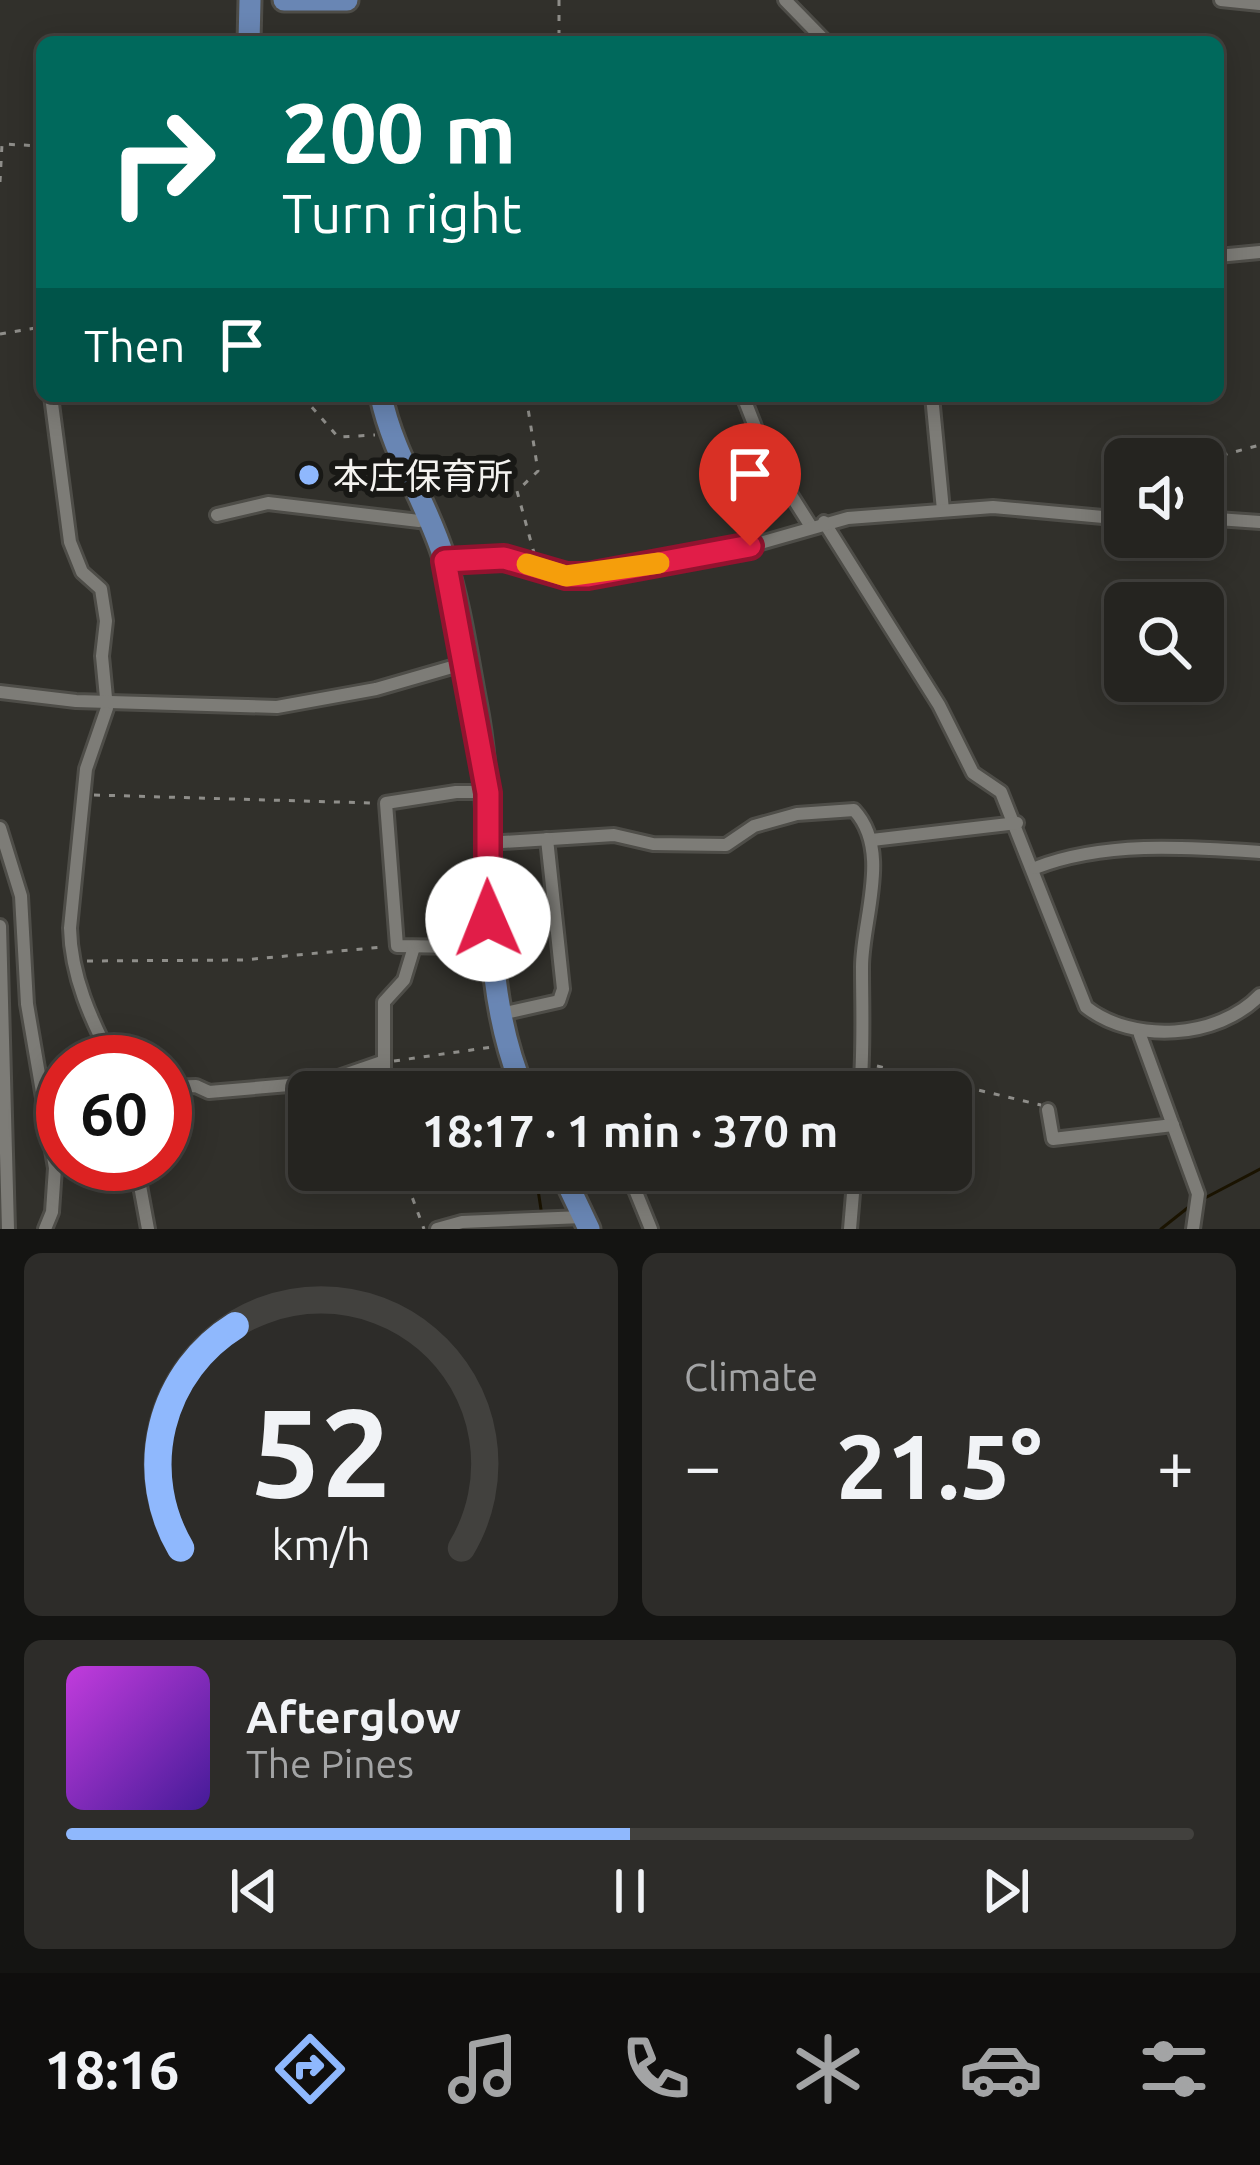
<!DOCTYPE html>
<meta charset="utf-8">
<style>
:root{--surface:#252420;--page:#2d2c29;--text:#f1f3f6;--muted:#a3a4a5;--line:#42413e;--accent:#8fb8fd}
body{margin:0;font-family:Ubuntu,"Noto Sans JP",sans-serif;background:var(--page);color:var(--text);height:100vh;display:flex;flex-direction:column;font-size:45px;white-space:nowrap}
*{box-sizing:border-box;margin:0}
p{font-size:39px;color:var(--muted)}
.icon{flex:none;width:66px;height:66px;fill:none;stroke:currentColor;stroke-width:2;stroke-linecap:round;stroke-linejoin:round}
.map{position:relative;height:1229px;overflow:hidden}
.details{display:flex;flex-direction:column;gap:24px;padding:24px;background:#141412;flex:1}
.details>*{flex:none}
.banner{position:absolute;left:36px;top:36px;width:1188px;height:366px;border-radius:18px;box-shadow:0 6px 30px #0003,0 0 0 3px var(--line);background:#00695c;color:#fff;overflow:hidden}
.controls{position:absolute;left:1104px;top:438px;display:grid;gap:24px}
.controls a{display:grid;place-items:center;width:120px;height:120px;border-radius:18px;background:var(--surface);box-shadow:0 6px 30px #0003,0 0 0 3px var(--line);font-size:60px}
.speed{position:absolute;left:36px;top:1035px;display:flex;gap:24px;font-size:60px;font-weight:700;text-align:center}
.speed>*{display:grid;place-content:center;width:156px;height:156px;border-radius:50%;background:var(--surface);box-shadow:0 6px 30px #0003,0 0 0 3px var(--line);line-height:1}
.speed .limit{border:18px solid #d22;background:#fff;color:#111}
.pin{position:absolute;display:grid;place-items:center;width:102px;height:102px;color:#fff;margin:-123px -51px;border-radius:50% 50% 50% 0;rotate:-45deg;box-shadow:0 0 12px #0007}
.pin .icon{rotate:45deg}
.me{position:absolute;width:132px;margin:-66px;rotate:359deg;stroke-linejoin:round;filter:drop-shadow(0 0 9px #0008)}
.turn{display:flex;align-items:center;gap:42px;height:252px;padding:0 48px;font-size:54px}
.turn .icon{width:156px;height:156px;stroke-width:2.5}
.turn b{display:block;font-size:84px;line-height:102px}
.then{display:flex;align-items:center;height:114px;padding:0 48px;background:#0003;gap:24px;font-size:45px}
.big{font-size:90px;font-weight:600;line-height:1.1}
.details .card{flex:1;display:flex;flex-direction:column;justify-content:center;gap:18px;min-width:0;padding:0 42px;border-radius:18px;background:var(--page)}
.details .dial{align-items:center;gap:0}
.dial svg{height:312px;overflow:visible;fill:none;stroke:var(--line);stroke-width:7;stroke-linecap:round;text-anchor:middle}
.dial text{fill:var(--text);stroke:none}
.song{display:flex;align-items:center;gap:36px}
.cover{width:144px;height:144px;border-radius:18px;background:linear-gradient(135deg,hsl(290 70% 55%),hsl(260 70% 35%))}
.played{height:12px;border-radius:6px;background:linear-gradient(90deg,var(--accent) 50%,var(--line) 50%)}
.keys{display:flex;justify-content:space-around;direction:ltr}
.heat{display:flex;justify-content:space-between;align-items:center;font-size:66px;direction:ltr}
.details .tiles{flex:1;display:grid;gap:24px;grid-template-columns:1fr 1fr}
.card:last-child{grid-column:span 2}
.trip{position:absolute;left:288px;top:1071px;width:684px;height:120px;border-radius:18px;background:var(--surface);box-shadow:0 6px 30px #0003,0 0 0 3px var(--line);font-weight:600;line-height:120px;text-align:center}
.tab-bar{display:flex;height:192px;justify-content:space-around;align-items:center;background:#0f0e0d;color:var(--muted)}
.tab-bar .icon{width:84px;height:84px}
.tab-bar .on{color:var(--accent)}
.tab-bar b{font-size:54px;color:var(--text)}
.map>svg:first-child{display:block}
</style>
<div class="map">
<svg width="1260" height="1229" viewBox="0 0 1260 1229">
<rect width="100%" height="100%" fill="#31302b"/>
<g fill="none" stroke-linecap="round" stroke-linejoin="round">
<g stroke="#1a1300" stroke-width="3">
<path d="M 535,1170 L 542,1216"/>
<path d="M 1203,1199 L 1260,1169"/>
<path d="M 1161,1229 L 1190,1206"/>
</g>
<g stroke="#4e4d48" stroke-width="18">
<g id="street">
<path d="M 785,0 L 826,42"/>
<path d="M 1221,0 L 1260,4"/>
<path d="M 1218,256 L 1260,252"/>
<path d="M 51,396 L 70,542 L 82,572 L 101,589 L 106,621 L 102,656 L 107,708 L 86,769 L 70,928 C 71,976 91,1020 113,1062"/>
<path d="M 743,396 L 767,457 L 810,525"/>
<path d="M 932,396 L 943,510"/>
<path d="M 217,515 L 268,503 L 419,521 L 426,517"/>
<path d="M 1203,518 L 1260,522"/>
<path d="M 824,522 L 939,705 L 973,773 L 1001,792 L 1086,1007 C 1133,1044 1218,1039 1260,995"/>
<path d="M 445,561 L 504,558 L 566,576 L 588,576 L 750,546 L 848,518 L 993,507 L 1125,519"/>
<path d="M 0,692 L 76,701 L 277,707 L 376,689 L 466,663"/>
<path d="M 488,792 L 456,792 L 386,803 L 397,946 L 462,947 L 489,940"/>
<path d="M 0,828 L 21,896 L 27,1004 L 55,1168 L 52,1212 L 45,1229"/>
<path d="M 872,840 L 1017,823"/>
<path d="M 487,843 L 614,835 L 653,844 L 726,845 L 754,826 L 797,814 L 854,810 C 892,851 862,919 862,967 C 862,1009 864,1050 860,1092"/>
<path d="M 1035,868 C 1104,841 1186,847 1260,852"/>
<path d="M 0,926 L 8,1229"/>
<path d="M 501,1014 L 559,1001 L 563,989 L 547,839"/>
<path d="M 1140,1035 L 1198,1194 L 1193,1229"/>
<path d="M 165,1087 L 196,1086 L 209,1092 L 324,1082 L 382,1062"/>
<path d="M 384,1092 L 384,1002 L 404,980 L 414,947"/>
<path d="M 43,1098 L 63,1096"/>
<path d="M 1048,1110 L 1053,1139 L 1173,1125"/>
<path d="M 136,1164 L 148,1229"/>
<path d="M 627,1170 L 651,1229"/>
<path d="M 437,1229 L 462,1222 L 583,1217"/>
<path d="M 850,1229 L 855,1170"/>
</g>
</g>
<g stroke="#4e4d48" stroke-width="27">
<g id="primary">
<path d="M 284,0 L 347,0"/>
<path d="M 249,42 L 250,0"/>
<path d="M 381,396 C 393,455 427,502 444,558 C 459,604 466,655 475,702 C 501,832 471,967 524,1092"/>
<path d="M 561,1170 L 589,1229"/>
</g>
</g>
<g stroke="#8f8e8a" stroke-width="3" stroke-dasharray="6 9" stroke-linecap="butt">
<path d="M 559,0 L 559,42"/>
<path d="M 0,182 L 2,144 L 42,146"/>
<path d="M 0,334 L 42,327"/>
<path d="M 302,396 L 338,437 L 375,435"/>
<path d="M 526,396 L 538,471 L 517,491 L 534,553"/>
<path d="M 1209,508 L 1212,458 L 1260,445"/>
<path d="M 94,795 L 372,803"/>
<path d="M 87,961 L 243,960 L 383,947"/>
<path d="M 394,1061 L 492,1047"/>
<path d="M 877,1066 L 1041,1105"/>
<path d="M 402,1170 L 424,1229"/>
</g>
<use href="#street" stroke="#7d7c77" stroke-width="12"/>
<use href="#primary" stroke="#6986b4" stroke-width="21"/>
</g>
<g fill="none" stroke-linecap="round" stroke-linejoin="round">
<g stroke="#92132f" stroke-width="30">
<path id="route" d="M 488,919 L 488,793 L 445,561 L 504,558 L 566,576 L 588,576 L 750,546"/>
</g>
<use href="#route" stroke="#e11d48" stroke-width="21"/>
<path stroke="#f59e0b" stroke-width="21" d="M 527,564 L 566,576 L 659,563"/>
</g>
<circle fill="#8fb8fd" stroke="#181815" stroke-width="4.5" cx="309" cy="475" r="12"/>
<g text-anchor="middle" dominant-baseline="central" stroke-width="12" stroke-linejoin="round" paint-order="stroke">
<g font-size="36" fill="#f4f3f0" stroke="#181815" text-anchor="start">
<text x="333" y="475">本庄保育所</text>
</g>
</g>
</svg>
<div class="controls">
<a><svg class="icon" aria-label="sound" viewBox="0 0 24 24"><path d="M4 9h4l5-4v14l-5-4H4zM17 9q2 3 0 6"/></svg></a>
<a><svg class="icon" aria-label="search" viewBox="0 0 24 24"><circle cx="10" cy="10" r="6"/><path d="M15 15l6 6"/></svg></a>
</div>
<div class="speed"><div class="limit">60</div></div>
<div class="pin" style="left:750px;top:546px;background:#d93025"><svg class="icon" aria-label="arrive" viewBox="0 0 24 24"><path d="M6 21V4h12l-3 4 3 4H6"/></svg></div>
<svg class="me" style="left:488px;top:919px" viewBox="-20 -20 40 40"><circle r="19" fill="#fff"/><path d="M0-13L10 11 0 6-10 11z" fill="#e11d48"/></svg>
<div class="trip">18:17 · 1 min · 370 m</div>
<div class="banner">
<div class="turn"><svg class="icon" aria-label="right" viewBox="0 0 24 24"><path d="M7 20v-9h11M14 6l5 5-5 5"/></svg><div><b>200 m</b>Turn right</div></div>
<div class="then">Then<svg class="icon" aria-label="arrive" viewBox="0 0 24 24"><path d="M6 21V4h12l-3 4 3 4H6"/></svg></div>
</div>
</div>
<section class="details">
<div class="tiles">
<div class="card dial"><svg viewBox="0 0 100 80">
<path d="M14 69A42 42 0 1 1 86 69"/>
<path d="M14 69A42 42 0 0 1 28 12" stroke="#8fb8fd"/>
<text x="50" y="56" font-size="32" font-weight="700">52</text>
<text x="50" y="72" font-size="11">km/h</text>
</svg></div>
<div class="card"><p>Climate</p>
<div class="heat"><a>−</a><b class="big">21.5°</b><a>+</a></div>
</div>
<div class="card">
<div class="song"><i class="cover"></i><div><b>Afterglow</b><p>The Pines</p></div></div>
<div class="played"></div>
<div class="keys"><svg class="icon" aria-label="previous" viewBox="0 0 24 24"><path d="M18 5L8 12l10 7zM5 5v14"/></svg><svg class="icon" aria-label="pause" viewBox="0 0 24 24"><path d="M8 5v14M16 5v14"/></svg><svg class="icon" aria-label="next" viewBox="0 0 24 24"><path d="M6 5l10 7-10 7zM19 5v14"/></svg></div>
</div>
</div>
</section>
<nav class="tab-bar">
<b>18:16</b>
<svg class="icon on" aria-label="directions" viewBox="0 0 24 24"><path d="M12 3l9 9-9 9-9-9zM9 14v-3h6M13 9l2 2-2 2"/></svg>
<svg class="icon" aria-label="music" viewBox="0 0 24 24"><path d="M9 18V5l10-2v13"/><circle cx="6" cy="18" r="3"/><circle cx="16" cy="16" r="3"/></svg>
<svg class="icon" aria-label="phone" viewBox="0 0 24 24"><path d="M5 4h4l2 5-3 2q2 4 5 5l2-3 5 2v4C11 20 4 13 5 4z"/></svg>
<svg class="icon" aria-label="climate" viewBox="0 0 24 24"><path d="M12 3v18M4 7l16 10M4 17L20 7"/></svg>
<svg class="icon" aria-label="car" viewBox="0 0 24 24"><path d="M5 17H2v-5l4-1 3-4h7l3 4 3 1v5h-3M9 17h6M6 11h13"/><circle cx="7" cy="17" r="2"/><circle cx="17" cy="17" r="2"/></svg>
<svg class="icon" aria-label="filters" viewBox="0 0 24 24"><path d="M4 7h16M4 17h16"/><circle cx="9" cy="7" r="2"/><circle cx="15" cy="17" r="2"/></svg>
</nav>
